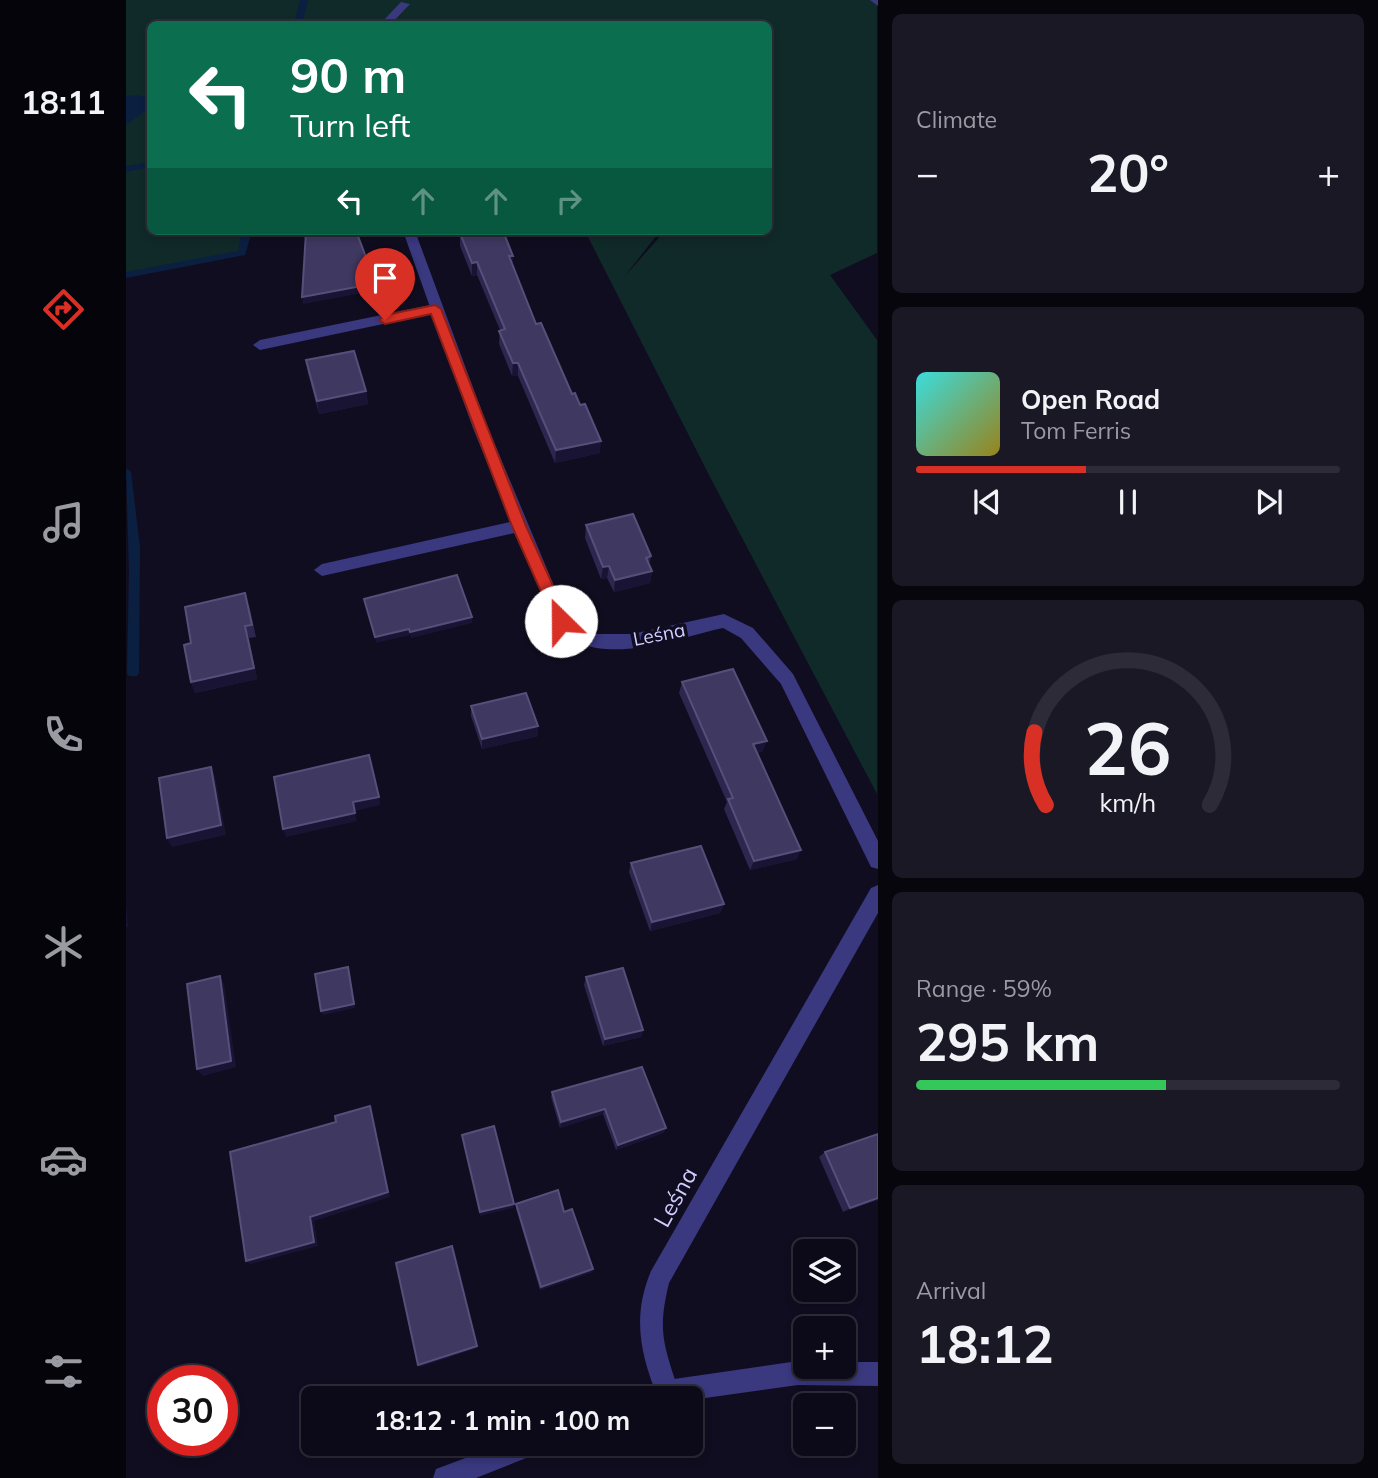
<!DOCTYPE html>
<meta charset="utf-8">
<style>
:root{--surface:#0c0a18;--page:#1a1825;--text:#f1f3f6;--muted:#9a9aa2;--line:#2c2b37;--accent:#d93025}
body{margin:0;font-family:Mulish,sans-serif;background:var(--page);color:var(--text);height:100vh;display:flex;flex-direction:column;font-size:26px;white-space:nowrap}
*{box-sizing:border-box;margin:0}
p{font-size:23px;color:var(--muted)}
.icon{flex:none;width:38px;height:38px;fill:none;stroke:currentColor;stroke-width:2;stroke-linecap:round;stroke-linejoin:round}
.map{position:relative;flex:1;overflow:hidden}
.details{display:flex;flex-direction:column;gap:14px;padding:14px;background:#07060d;width:500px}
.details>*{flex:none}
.hud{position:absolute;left:21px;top:21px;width:625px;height:214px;border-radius:10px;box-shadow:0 4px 10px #0003,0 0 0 2px var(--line);background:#0b6e4f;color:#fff;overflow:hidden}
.controls{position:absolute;left:667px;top:1239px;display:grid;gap:14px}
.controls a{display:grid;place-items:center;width:63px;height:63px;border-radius:10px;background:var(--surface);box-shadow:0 4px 10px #0003,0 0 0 2px var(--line);font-size:35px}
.speed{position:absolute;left:21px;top:1365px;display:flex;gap:14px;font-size:35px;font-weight:700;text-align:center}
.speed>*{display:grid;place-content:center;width:91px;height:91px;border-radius:50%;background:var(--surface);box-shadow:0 4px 10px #0003,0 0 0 2px var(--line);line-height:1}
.speed .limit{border:10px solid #d22;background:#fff;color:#111}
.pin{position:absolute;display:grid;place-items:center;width:60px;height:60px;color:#fff;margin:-72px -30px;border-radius:50% 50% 50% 0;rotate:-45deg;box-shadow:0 0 7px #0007}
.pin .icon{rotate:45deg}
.me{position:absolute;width:77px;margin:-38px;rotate:337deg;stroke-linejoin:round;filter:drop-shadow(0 0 5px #0008)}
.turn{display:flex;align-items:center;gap:24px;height:147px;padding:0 28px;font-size:32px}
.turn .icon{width:91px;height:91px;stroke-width:2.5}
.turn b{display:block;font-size:49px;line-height:60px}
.lanes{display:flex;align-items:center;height:66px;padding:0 28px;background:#0003;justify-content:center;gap:35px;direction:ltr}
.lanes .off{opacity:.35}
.big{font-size:52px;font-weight:700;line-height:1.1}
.details .tile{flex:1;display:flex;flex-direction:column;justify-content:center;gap:10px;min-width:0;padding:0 24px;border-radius:10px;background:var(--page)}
.details .dial{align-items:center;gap:0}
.dial svg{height:182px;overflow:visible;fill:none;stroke:var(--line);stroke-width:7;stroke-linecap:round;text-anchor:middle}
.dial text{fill:var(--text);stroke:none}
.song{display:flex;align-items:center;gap:21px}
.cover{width:84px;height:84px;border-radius:10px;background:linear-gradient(135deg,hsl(180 70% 55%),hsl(50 70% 35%))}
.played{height:7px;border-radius:4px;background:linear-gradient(90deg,var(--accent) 40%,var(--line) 40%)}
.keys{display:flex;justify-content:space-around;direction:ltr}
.heat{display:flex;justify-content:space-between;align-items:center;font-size:38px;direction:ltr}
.charge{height:10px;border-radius:5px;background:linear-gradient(90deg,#34c759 59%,var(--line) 0)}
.trip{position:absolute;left:175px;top:1386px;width:402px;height:70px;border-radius:10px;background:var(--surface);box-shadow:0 4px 10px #0003,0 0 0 2px var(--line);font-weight:700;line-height:70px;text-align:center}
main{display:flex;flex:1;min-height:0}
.dock{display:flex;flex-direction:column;width:126px;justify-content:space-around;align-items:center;background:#05040a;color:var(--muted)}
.dock .icon{width:49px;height:49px}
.dock .active{color:var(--accent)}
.dock b{font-size:32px;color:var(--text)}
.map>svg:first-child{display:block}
</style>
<main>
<nav class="dock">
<b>18:11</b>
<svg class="icon active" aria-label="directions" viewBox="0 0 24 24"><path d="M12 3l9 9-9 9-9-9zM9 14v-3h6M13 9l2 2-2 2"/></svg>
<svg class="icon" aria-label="music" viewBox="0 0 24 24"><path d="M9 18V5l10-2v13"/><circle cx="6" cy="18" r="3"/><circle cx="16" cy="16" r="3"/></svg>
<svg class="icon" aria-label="phone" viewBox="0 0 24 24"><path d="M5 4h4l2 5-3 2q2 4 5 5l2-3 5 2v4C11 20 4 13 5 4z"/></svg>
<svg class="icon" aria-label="climate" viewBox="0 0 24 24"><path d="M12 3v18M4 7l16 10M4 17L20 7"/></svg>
<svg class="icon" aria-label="car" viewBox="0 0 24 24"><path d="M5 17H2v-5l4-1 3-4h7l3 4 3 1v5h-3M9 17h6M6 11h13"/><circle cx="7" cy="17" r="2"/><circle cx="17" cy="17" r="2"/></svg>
<svg class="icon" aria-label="filters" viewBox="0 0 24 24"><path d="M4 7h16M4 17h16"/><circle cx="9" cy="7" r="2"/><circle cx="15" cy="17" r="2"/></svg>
</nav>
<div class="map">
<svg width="752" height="1478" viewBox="0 0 752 1478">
<rect width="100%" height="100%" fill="#100d20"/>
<path fill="#102a29" d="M 0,0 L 751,0 L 751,253 L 704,275 L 751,340 L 751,794 L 583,475 L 459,231 L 534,231 L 498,277 L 539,231 L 642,231 L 642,24 L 24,24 L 24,231 L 121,231 L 116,253 L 0,275 Z"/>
<path fill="#0b1f41" d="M 10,95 L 23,98 L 19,111 L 0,125 L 0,96 Z"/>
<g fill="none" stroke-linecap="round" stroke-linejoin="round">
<g fill="#0b1f41" fill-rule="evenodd">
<path d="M 174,0 L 182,0 L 176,24 L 168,24 Z"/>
<path d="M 24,162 L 24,167 L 0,172 L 0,166 Z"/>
<path d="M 116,231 L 126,231 L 119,255 L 0,278 L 0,272 L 112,251 Z"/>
<path d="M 0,468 L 5,472 L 14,547 L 13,673 L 11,676 L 3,676 L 1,673 L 3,572 Z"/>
</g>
<g fill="#3a387f" fill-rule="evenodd">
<path d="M 309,304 L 316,309 L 314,312 L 134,350 L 127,345 L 134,340 Z"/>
<path d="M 393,520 L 401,526 L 393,532 L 196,576 L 188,570 L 196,564 Z"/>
</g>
<g fill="#3a387f" fill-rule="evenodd">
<path d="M 744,0 L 752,0 L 752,6 Z"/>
<path d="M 275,2 L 284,4 L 265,24 L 254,24 Z"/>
<path d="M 277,231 L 289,231 L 362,428 L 441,617 L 453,629 L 466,634 L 506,634 L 598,614 L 627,628 L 667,674 L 752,841 L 752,869 L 745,867 L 655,684 L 615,638 L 597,628 C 546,639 470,671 429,626 L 347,428 Z"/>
<path d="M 752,885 L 752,913 L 543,1283 C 531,1332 538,1345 553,1392 L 550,1398 L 532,1398 C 514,1354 506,1316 525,1271 L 745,888 Z"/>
</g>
<g fill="#3a387f" fill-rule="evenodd">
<path d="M 672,1361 L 679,1361 L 679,1367 L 718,1367 L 718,1362 L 752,1362 L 752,1386 L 672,1385 L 565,1400 L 512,1398 L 516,1390 L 541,1380 Z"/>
<path d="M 377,1444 L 419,1444 L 415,1452 L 350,1478 L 307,1478 L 310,1469 Z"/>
</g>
</g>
<g fill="#2d264e">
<path d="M 334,233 L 387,256 L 387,268 L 410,324 L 446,394 L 474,453 L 429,463 L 392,376 L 386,376 L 373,344 L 374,330 L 351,275 L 346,276 L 334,246 Z"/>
<path d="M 180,360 L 240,391 L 242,404 L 193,414 L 182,373 Z"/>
<path d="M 460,525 L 525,556 L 523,565 L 526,571 L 524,583 L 488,592 L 481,578 L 475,579 L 459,538 Z"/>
<path d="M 123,605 L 130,637 L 123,638 L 131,679 L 69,693 L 65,682 L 65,643 Z"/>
<path d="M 556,682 L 637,751 L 631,753 L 671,859 L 624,870 L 598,809 L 601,802 L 553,693 Z"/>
<path d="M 345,706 L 412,736 L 356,749 L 345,716 Z"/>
<path d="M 505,863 L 598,904 L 594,913 L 524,931 L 503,872 Z"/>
<path d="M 460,977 L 517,1030 L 515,1037 L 477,1046 L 458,985 Z"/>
<path d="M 426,1092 L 540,1128 L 537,1133 L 490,1150 L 477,1114 L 434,1128 L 425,1097 Z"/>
<path d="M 752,1134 L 752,1200 L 717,1212 L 693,1157 L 699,1152 Z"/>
<path d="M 390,1204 L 467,1269 L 466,1272 L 414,1290 L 390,1208 Z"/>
</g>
<g fill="#1a1434">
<path d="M 383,256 L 387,256 L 387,269 Z"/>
<path d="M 351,262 L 351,275 L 346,276 L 346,263 Z"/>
<path d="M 243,265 L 243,272 L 236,273 L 237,293 L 177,304 L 176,297 L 235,266 Z"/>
<path d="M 387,363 L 392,363 L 392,376 L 386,376 Z"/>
<path d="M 240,391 L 242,404 L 193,414 L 191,401 Z"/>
<path d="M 475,441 L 474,453 L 429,463 L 430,450 Z"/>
<path d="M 483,566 L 481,578 L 475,579 L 477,567 Z"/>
<path d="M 526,571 L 524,583 L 488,592 L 489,580 Z"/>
<path d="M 346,617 L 346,623 L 285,638 L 284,632 Z"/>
<path d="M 119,626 L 123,638 L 131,679 L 69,693 L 65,682 Z"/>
<path d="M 283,629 L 284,635 L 250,643 L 249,637 Z"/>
<path d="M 412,726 L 412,736 L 356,749 L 356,739 Z"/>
<path d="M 641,741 L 637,751 L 623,755 L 627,744 Z"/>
<path d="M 85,767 L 89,777 L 100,835 L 46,847 L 41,838 Z"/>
<path d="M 253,797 L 254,805 L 229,811 L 227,802 Z"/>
<path d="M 229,813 L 231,821 L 160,837 L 157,829 Z"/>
<path d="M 675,850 L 671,859 L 624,870 L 628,861 Z"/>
<path d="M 0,903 L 2,927 L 0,927 Z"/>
<path d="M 598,904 L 594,913 L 524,931 L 526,922 Z"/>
<path d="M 222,967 L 229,1008 L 197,1015 L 195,1011 Z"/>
<path d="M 94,976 L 98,984 L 110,1067 L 77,1076 L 71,1069 Z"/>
<path d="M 517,1030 L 515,1037 L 477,1046 L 479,1039 Z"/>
<path d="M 244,1106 L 246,1112 L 264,1197 L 188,1221 L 192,1246 L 124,1264 L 120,1261 L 184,1217 Z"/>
<path d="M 479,1109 L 477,1114 L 434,1128 L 435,1122 Z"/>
<path d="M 540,1128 L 537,1133 L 490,1150 L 492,1145 Z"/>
<path d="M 752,1198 L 752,1200 L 717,1212 L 724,1208 Z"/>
<path d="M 388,1204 L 387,1208 L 354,1216 L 354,1212 Z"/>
<path d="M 467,1269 L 466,1272 L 414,1290 L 415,1287 Z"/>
<path d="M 351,1346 L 351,1348 L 294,1367 L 292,1365 Z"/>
</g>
<g fill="#3f3861" stroke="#564f7a" stroke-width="2">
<path d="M 188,231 L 230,231 L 243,265 L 235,266 L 236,286 L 176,297 L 180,232 Z"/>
<path d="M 345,231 L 377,231 L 387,256 L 383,256 L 410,324 L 415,323 L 446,394 L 449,393 L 454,405 L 459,404 L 475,441 L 430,450 L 392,363 L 387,363 L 373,331 L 379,329 L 351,262 L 346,263 L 334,233 Z"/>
<path d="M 228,351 L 240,391 L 191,401 L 180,360 Z"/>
<path d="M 507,514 L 525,556 L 520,558 L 526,571 L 489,580 L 483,566 L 477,567 L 460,525 Z"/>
<path d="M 331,575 L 346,617 L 284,632 L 283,629 L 249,637 L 238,599 Z"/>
<path d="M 119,593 L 126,625 L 119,626 L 128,668 L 65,682 L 58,645 L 65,643 L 59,607 Z"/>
<path d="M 607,669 L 641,741 L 627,744 L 675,850 L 628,861 L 602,799 L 607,798 L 556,682 Z"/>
<path d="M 400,693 L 412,726 L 356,739 L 345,706 Z"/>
<path d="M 243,755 L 253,797 L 227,802 L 229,813 L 157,829 L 148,777 Z"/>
<path d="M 85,767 L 95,825 L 41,838 L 33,778 Z"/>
<path d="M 575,846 L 598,904 L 526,922 L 505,863 Z"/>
<path d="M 222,967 L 228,1004 L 195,1011 L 189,974 Z"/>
<path d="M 497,968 L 517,1030 L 479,1039 L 460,977 Z"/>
<path d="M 94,976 L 105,1061 L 71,1069 L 61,984 Z"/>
<path d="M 516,1067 L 540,1128 L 492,1145 L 479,1109 L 435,1122 L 426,1092 Z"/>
<path d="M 244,1106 L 262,1192 L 184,1217 L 188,1242 L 120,1261 L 104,1152 L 210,1122 L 209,1116 Z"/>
<path d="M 368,1126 L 388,1204 L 354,1212 L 336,1135 Z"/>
<path d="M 752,1134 L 752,1198 L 724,1208 L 699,1152 Z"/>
<path d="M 432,1190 L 438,1212 L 446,1209 L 467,1269 L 415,1287 L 390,1204 Z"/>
<path d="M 326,1246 L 351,1346 L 292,1365 L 270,1263 Z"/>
</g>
<path fill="#d93025" stroke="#8d1f18" stroke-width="2" d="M 309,305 L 315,309 L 400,526 L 443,621 L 440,626 L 435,627 L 428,621 L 386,526 L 305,314 L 259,324 L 253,320 L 259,315 Z"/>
<g text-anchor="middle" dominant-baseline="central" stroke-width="7" stroke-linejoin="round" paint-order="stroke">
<g font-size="19" fill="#d2cdff" stroke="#100d20">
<text transform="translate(533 634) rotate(-11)">Leśna</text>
</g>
<g font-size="23" fill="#d2cdff" stroke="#100d20">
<text transform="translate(549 1197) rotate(-61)">Leśna</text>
</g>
</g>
</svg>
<div class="controls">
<a><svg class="icon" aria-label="layers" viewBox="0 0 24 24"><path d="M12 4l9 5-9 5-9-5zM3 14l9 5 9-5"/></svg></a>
<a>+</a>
<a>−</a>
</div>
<div class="speed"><div class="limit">30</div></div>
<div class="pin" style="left:259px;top:320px;background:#d93025"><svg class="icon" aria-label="arrive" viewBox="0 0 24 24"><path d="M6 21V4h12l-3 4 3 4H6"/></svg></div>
<svg class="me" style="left:435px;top:621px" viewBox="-20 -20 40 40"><circle r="19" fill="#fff"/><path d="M0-13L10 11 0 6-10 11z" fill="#d93025"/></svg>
<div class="trip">18:12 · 1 min · 100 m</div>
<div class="hud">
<div class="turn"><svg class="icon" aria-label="left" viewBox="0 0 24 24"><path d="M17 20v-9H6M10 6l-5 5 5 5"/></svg><div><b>90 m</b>Turn left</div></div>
<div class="lanes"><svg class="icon" aria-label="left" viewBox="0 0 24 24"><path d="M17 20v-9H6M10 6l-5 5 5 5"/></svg><svg class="icon off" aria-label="ahead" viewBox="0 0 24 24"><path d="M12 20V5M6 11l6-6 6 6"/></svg><svg class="icon off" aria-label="ahead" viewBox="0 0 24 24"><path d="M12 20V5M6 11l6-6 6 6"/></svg><svg class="icon off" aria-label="right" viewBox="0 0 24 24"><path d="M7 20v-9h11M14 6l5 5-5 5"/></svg></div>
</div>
</div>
<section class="details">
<div class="tile"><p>Climate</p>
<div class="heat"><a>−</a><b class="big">20°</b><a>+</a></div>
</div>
<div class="tile">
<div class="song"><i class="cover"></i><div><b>Open Road</b><p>Tom Ferris</p></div></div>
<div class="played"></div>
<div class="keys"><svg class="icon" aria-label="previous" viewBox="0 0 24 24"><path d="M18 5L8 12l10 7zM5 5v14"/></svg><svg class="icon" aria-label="pause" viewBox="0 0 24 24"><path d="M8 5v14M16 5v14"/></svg><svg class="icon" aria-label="next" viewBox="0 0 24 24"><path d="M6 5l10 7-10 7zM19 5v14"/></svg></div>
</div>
<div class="tile dial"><svg viewBox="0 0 100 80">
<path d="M14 69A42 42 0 1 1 86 69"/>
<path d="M14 69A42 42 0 0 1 9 37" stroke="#d93025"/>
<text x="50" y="56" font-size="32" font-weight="700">26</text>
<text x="50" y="72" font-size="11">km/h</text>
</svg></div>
<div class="tile"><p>Range · 59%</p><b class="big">295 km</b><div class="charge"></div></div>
<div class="tile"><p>Arrival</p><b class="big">18:12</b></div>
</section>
</main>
